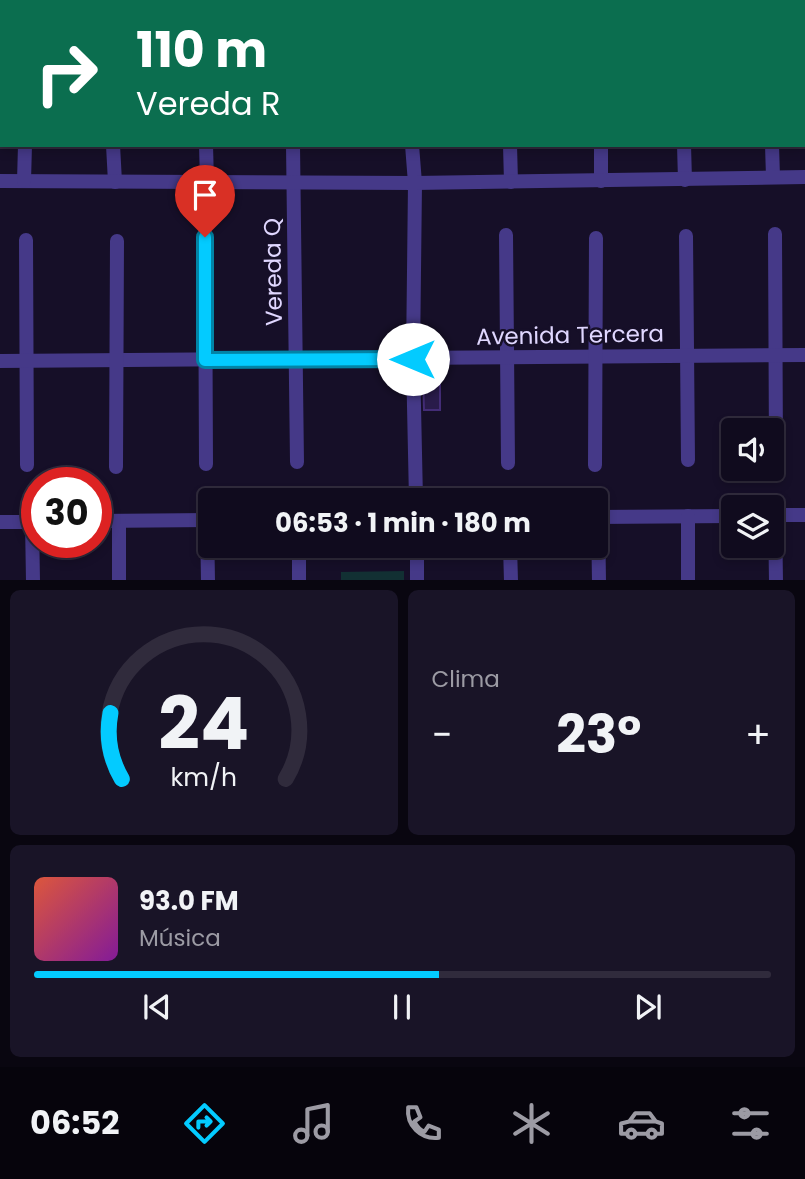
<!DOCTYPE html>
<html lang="es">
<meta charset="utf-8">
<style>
:root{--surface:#100b1e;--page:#191427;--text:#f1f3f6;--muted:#9c9ba4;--line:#302b3c;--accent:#03cbff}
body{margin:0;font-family:Poppins,sans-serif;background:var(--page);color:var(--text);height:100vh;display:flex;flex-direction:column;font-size:26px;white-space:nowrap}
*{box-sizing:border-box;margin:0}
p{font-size:23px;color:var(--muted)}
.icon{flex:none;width:38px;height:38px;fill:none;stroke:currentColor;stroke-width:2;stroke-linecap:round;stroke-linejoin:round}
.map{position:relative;height:580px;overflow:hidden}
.side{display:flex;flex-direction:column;gap:10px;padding:10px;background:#090610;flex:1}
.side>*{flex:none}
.banner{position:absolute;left:0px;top:0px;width:805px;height:147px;box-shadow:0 4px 10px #0003,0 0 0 2px var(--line);background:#0b6e4f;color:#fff;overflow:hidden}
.controls{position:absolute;left:721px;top:418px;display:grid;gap:14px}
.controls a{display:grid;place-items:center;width:63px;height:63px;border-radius:7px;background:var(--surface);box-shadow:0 4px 10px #0003,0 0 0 2px var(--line);font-size:35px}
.speed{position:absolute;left:21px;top:467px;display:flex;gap:14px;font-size:35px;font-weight:700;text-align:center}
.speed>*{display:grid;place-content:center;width:91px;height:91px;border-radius:50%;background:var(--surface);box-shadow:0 4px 10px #0003,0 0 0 2px var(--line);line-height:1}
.speed .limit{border:10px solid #d22;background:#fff;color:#111}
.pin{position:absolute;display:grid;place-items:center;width:60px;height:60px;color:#fff;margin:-72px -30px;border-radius:50% 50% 50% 0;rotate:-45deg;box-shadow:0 0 7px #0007}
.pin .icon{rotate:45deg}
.me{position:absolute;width:77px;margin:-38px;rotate:270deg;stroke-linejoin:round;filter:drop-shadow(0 0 5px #0008)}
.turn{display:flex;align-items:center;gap:24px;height:147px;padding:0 21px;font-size:32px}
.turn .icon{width:91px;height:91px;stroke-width:2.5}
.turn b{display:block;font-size:49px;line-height:60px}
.big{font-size:52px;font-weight:700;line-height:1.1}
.side .tile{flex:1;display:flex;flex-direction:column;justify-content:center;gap:10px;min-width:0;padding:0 24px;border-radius:10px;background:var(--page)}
.side .dial{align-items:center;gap:0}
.dial svg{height:182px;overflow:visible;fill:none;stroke:var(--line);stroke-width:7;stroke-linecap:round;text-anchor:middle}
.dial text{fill:var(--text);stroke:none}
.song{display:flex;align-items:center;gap:21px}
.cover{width:84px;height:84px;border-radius:10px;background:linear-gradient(135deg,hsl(10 70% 55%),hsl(290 70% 35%))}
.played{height:7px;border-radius:4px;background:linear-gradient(90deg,var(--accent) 55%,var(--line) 55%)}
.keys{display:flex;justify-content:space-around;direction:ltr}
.heat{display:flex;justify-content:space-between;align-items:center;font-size:38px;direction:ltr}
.side .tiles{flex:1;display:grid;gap:10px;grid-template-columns:1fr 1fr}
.tile:last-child{grid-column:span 2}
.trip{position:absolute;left:198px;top:488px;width:410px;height:70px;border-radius:7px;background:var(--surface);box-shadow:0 4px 10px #0003,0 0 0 2px var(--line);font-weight:700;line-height:70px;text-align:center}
.dock{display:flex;height:112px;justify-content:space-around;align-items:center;background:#06040c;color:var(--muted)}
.dock .icon{width:49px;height:49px}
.dock .active{color:var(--accent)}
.dock b{font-size:32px;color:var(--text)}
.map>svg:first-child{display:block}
</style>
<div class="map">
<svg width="805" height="581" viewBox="0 0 805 581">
<rect width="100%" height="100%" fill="#160f28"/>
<path fill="#123033" d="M 404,571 L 404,580 L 341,580 L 341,572 Z"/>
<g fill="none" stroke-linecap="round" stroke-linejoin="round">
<g stroke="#091947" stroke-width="3.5">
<path d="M 803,40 L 805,40"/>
<path d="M 0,49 L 2,49"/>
</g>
</g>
<path fill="#291b4a" stroke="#432c76" stroke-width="2" d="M 423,374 L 440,374 L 440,410 L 424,410 Z"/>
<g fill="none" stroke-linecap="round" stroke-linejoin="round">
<g stroke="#453988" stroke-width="14">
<path d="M 113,145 L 115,182"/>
<path d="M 206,145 L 207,182"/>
<path d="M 293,145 L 297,462"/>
<path d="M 412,145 L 415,183 L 413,359 L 416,500"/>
<path d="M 510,145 L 511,182"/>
<path d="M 601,145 L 601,181"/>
<path d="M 684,145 L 685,180"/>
<path d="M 772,145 L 773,177"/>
<path d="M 0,181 L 415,183 L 805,177"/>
<path d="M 24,181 L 25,145"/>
<path d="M 775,234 L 776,455"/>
<path d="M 506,235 L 508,463"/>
<path d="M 686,236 L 688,460"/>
<path d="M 205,237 L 206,464"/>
<path d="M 26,240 L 27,465"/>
<path d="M 0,361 L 805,355"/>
<path d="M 595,465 L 596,238"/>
<path d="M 116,467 L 117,241"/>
<path d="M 772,515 L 805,515"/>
<path d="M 775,515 L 776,581"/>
<path d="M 595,517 L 733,516"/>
<path d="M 598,517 L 599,581"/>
<path d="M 207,520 L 208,581"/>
<path d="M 96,521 L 210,520"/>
<path d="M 0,522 L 37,522"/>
<path d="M 32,522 L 33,581"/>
<path d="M 417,546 L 417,581"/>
<path d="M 510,546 L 511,581"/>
<path d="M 119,581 L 119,521"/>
<path d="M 299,581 L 299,546"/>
<path d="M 688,581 L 688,516"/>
</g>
</g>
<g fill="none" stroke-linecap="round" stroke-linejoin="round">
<g stroke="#0284a6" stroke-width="18">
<path id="route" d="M 205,237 L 205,360 L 413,359"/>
</g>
<use href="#route" stroke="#03cbff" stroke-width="12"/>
</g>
<g text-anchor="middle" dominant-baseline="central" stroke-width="5" stroke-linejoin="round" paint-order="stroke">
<g font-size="23" fill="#e0d7ff" stroke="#160f28">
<text transform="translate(273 272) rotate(-91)">Vereda Q</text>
<text transform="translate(570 335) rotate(-1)">Avenida Tercera</text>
</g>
</g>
</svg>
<div class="controls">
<a><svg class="icon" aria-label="sound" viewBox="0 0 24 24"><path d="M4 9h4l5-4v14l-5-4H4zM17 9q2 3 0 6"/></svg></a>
<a><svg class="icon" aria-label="layers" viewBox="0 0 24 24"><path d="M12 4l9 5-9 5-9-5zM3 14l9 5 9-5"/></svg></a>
</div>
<div class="speed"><div class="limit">30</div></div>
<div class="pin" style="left:205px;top:237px;background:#d93025"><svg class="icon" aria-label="arrive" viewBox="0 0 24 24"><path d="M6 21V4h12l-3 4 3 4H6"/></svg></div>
<svg class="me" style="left:413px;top:359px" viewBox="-20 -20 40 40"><circle r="19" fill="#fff"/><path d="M0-13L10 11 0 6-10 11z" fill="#03cbff"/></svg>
<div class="trip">06:53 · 1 min · 180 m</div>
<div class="banner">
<div class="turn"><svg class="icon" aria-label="right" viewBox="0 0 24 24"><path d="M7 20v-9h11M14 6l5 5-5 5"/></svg><div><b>110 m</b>Vereda R</div></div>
</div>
</div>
<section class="side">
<div class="tiles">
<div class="tile dial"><svg viewBox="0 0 100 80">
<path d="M14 69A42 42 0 1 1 86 69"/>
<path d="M14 69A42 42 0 0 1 9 40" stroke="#03cbff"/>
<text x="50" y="56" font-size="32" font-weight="700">24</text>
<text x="50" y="72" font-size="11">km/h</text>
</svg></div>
<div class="tile"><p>Clima</p>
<div class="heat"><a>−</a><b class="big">23°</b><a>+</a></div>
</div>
<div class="tile">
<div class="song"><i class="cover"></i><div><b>93.0 FM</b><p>Música</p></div></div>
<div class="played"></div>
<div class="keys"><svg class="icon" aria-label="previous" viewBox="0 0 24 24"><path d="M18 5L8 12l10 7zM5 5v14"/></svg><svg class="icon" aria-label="pause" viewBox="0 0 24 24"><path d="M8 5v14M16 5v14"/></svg><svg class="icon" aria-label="next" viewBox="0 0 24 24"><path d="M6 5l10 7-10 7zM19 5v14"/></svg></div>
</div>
</div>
</section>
<nav class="dock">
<b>06:52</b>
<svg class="icon active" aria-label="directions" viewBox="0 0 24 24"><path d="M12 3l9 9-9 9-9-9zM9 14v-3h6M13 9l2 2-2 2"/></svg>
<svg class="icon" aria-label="music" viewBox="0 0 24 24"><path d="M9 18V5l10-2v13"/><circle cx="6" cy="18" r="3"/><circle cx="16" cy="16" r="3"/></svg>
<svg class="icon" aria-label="phone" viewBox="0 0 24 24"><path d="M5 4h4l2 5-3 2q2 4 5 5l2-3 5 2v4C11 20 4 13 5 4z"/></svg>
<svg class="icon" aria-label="climate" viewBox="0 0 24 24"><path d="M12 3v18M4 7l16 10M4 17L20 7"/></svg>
<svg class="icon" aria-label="car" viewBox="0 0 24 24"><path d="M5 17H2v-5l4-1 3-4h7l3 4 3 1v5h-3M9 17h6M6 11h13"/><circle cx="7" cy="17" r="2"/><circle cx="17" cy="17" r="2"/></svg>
<svg class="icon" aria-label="filters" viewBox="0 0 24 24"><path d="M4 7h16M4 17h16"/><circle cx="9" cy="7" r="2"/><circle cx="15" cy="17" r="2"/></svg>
</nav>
